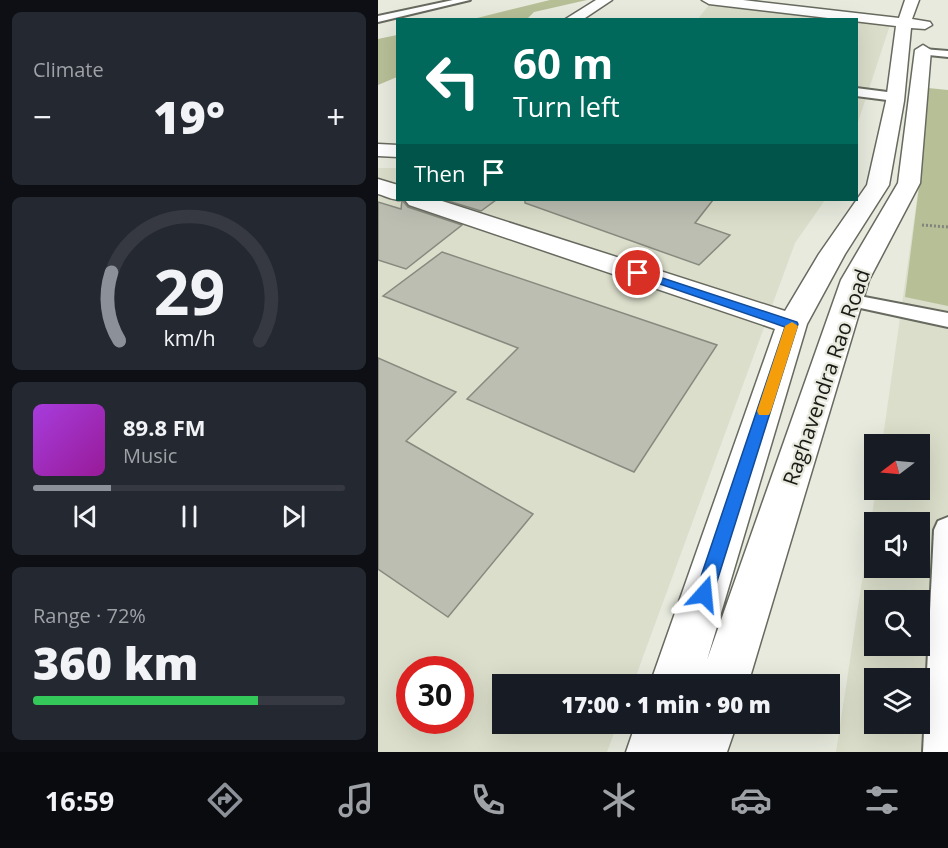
<!DOCTYPE html>
<meta charset="utf-8">
<style>
:root{--surface:#171b24;--page:#242831;--text:#f1f3f6;--muted:#9ea1a6;--line:#363941;--accent:#8c9099}
body{margin:0;font-family:"Open Sans",sans-serif;background:var(--page);color:var(--text);height:100vh;display:flex;flex-direction:column;font-size:22px;white-space:nowrap}
*{box-sizing:border-box;margin:0}
p{font-size:20px;color:var(--muted)}
.icon{flex:none;width:33px;height:33px;fill:none;stroke:currentColor;stroke-width:2;stroke-linecap:round;stroke-linejoin:round}
.map{position:relative;flex:1;overflow:hidden}
.drawer{display:flex;flex-direction:column;gap:12px;padding:12px;background:#0d0f14;width:378px}
.drawer>*{flex:none}
.guide{position:absolute;left:18px;top:18px;width:462px;height:183px;border-radius:0px;box-shadow:0 6px 24px #0002;background:#00695c;color:#fff;overflow:hidden}
.needle{width:39px;rotate:254deg}
.controls{position:absolute;left:486px;top:434px;display:grid;gap:12px}
.controls a{display:grid;place-items:center;width:66px;height:66px;border-radius:0px;background:var(--surface);box-shadow:0 6px 24px #0002;font-size:30px}
.speed{position:absolute;left:18px;top:656px;display:flex;gap:12px;font-size:30px;font-weight:700;text-align:center}
.speed>*{display:grid;place-content:center;width:78px;height:78px;border-radius:50%;background:var(--surface);box-shadow:0 6px 24px #0002;line-height:1}
.speed .limit{border:9px solid #d22;background:#fff;color:#111}
.pin{position:absolute;display:grid;place-items:center;width:51px;height:51px;color:#fff;margin:-26px;border:3px solid #fff;border-radius:50%;box-shadow:0 2px 6px #0007}
.me{position:absolute;width:66px;margin:-33px;rotate:18deg;stroke-linejoin:round;filter:drop-shadow(0 0 4px #0008)}
.turn{display:flex;align-items:center;gap:21px;height:126px;padding:0 18px;font-size:27px}
.turn .icon{width:78px;height:78px;stroke-width:2.5}
.turn b{display:block;font-size:42px;line-height:51px}
.then{display:flex;align-items:center;height:57px;padding:0 18px;background:#0003;gap:12px;font-size:22px}
.big{font-size:45px;font-weight:800;line-height:1.1}
.drawer .widget{flex:1;display:flex;flex-direction:column;justify-content:center;gap:9px;min-width:0;padding:0 21px;border-radius:9px;background:var(--page)}
.drawer .dial{align-items:center;gap:0}
.dial svg{height:156px;overflow:visible;fill:none;stroke:var(--line);stroke-width:7;stroke-linecap:round;text-anchor:middle}
.dial text{fill:var(--text);stroke:none}
.song{display:flex;align-items:center;gap:18px}
.cover{width:72px;height:72px;border-radius:9px;background:linear-gradient(135deg,hsl(280 70% 55%),hsl(300 70% 35%))}
.played{height:6px;border-radius:3px;background:linear-gradient(90deg,var(--accent) 25%,var(--line) 25%)}
.keys{display:flex;justify-content:space-around;direction:ltr}
.heat{display:flex;justify-content:space-between;align-items:center;font-size:33px;direction:ltr}
.charge{height:9px;border-radius:4px;background:linear-gradient(90deg,#34c759 72%,var(--line) 0)}
.trip{position:absolute;left:114px;top:674px;width:348px;height:60px;border-radius:0px;background:var(--surface);box-shadow:0 6px 24px #0002;font-weight:800;line-height:60px;text-align:center}
.tab-bar{display:flex;height:96px;justify-content:space-around;align-items:center;background:#090b0e;color:var(--muted)}
.tab-bar .icon{width:42px;height:42px}
.tab-bar .selected{color:var(--accent)}
.tab-bar b{font-size:27px;color:var(--text)}
main{display:flex;flex:1;min-height:0}
.map>svg:first-child{display:block}
</style>
<main>
<section class="drawer">
<div class="widget"><p>Climate</p>
<div class="heat"><a>−</a><b class="big">19°</b><a>+</a></div>
</div>
<div class="widget dial"><svg viewBox="0 0 100 80">
<path d="M14 69A42 42 0 1 1 86 69"/>
<path d="M14 69A42 42 0 0 1 10 34" stroke="#8c9099"/>
<text x="50" y="56" font-size="32" font-weight="700">29</text>
<text x="50" y="72" font-size="11">km/h</text>
</svg></div>
<div class="widget">
<div class="song"><i class="cover"></i><div><b>89.8 FM</b><p>Music</p></div></div>
<div class="played"></div>
<div class="keys"><svg class="icon" aria-label="previous" viewBox="0 0 24 24"><path d="M18 5L8 12l10 7zM5 5v14"/></svg><svg class="icon" aria-label="pause" viewBox="0 0 24 24"><path d="M8 5v14M16 5v14"/></svg><svg class="icon" aria-label="next" viewBox="0 0 24 24"><path d="M6 5l10 7-10 7zM19 5v14"/></svg></div>
</div>
<div class="widget"><p>Range · 72%</p><b class="big">360 km</b><div class="charge"></div></div>
</section>
<div class="map">
<svg width="570" height="752" viewBox="0 0 570 752">
<rect width="100%" height="100%" fill="#e7eadd"/>
<g fill="#dadeca" fill-rule="evenodd">
<path d="M 331,5 L 513,22 L 479,125 L 478,20 L 319,20 Z"/>
<path d="M 0,168 L 19,168 L 20,200 L 447,200 L 417,243 L 255,684 L 124,684 L 124,723 L 240,723 L 229,752 L 0,752 ZM 32,669 L 82,669 L 82,720 L 32,720 Z"/>
<path d="M 543,171 L 570,173 L 570,752 L 458,752 L 498,489 L 542,489 L 542,444 L 504,444 ZM 496,522 L 542,522 L 542,567 L 496,567 ZM 496,600 L 542,600 L 542,645 L 496,645 ZM 496,678 L 542,678 L 542,723 L 496,723 Z"/>
</g>
<g fill="#b7bf97">
<path d="M 172,0 L 209,0 L 156,12 L 149,19 L 95,19 Z"/>
<path d="M 19,35 L 19,77 L 0,85 L 0,39 Z"/>
<path d="M 550,88 L 570,90 L 570,306 L 527,297 L 543,171 Z"/>
</g>
<g fill="#bcbeb2" stroke="#878a7e" stroke-width="1.5">
<path d="M 24,200 L 30,207 L 84,225 L 28,269 L 0,260 L 0,202 L 23,209 Z"/>
<path d="M 67,200 L 118,200 L 103,211 Z"/>
<path d="M 147,200 L 335,200 L 317,223 L 352,235 L 321,265 L 147,203 Z"/>
<path d="M 64,252 L 339,345 L 256,472 L 89,399 L 140,348 L 5,296 Z"/>
<path d="M 0,358 L 78,392 L 28,441 L 155,514 L 70,617 L 0,569 Z"/>
</g>
<g fill="none" stroke-linecap="round" stroke-linejoin="round">
<g stroke="#676a5f" stroke-width="4">
<g id="lane">
<path d="M 75,0 L 92,0 L 0,22 L 0,16 Z"/>
<path d="M 545,49 L 570,51 L 570,57 L 541,54 L 540,52 Z"/>
<path d="M 478,88 L 517,93 L 523,97 L 517,101 L 478,96 Z"/>
<path d="M 471,294 L 570,313 L 570,327 L 464,304 L 461,300 L 464,296 Z"/>
<path d="M 570,517 L 570,752 L 545,752 L 556,530 L 560,521 Z"/>
</g>
</g>
<g stroke="#676a5f" stroke-width="3">
<g id="street">
<path d="M 218,0 L 234,0 L 204,20 L 186,20 Z"/>
<path d="M 324,0 L 365,0 L 521,18 L 527,0 L 541,0 L 534,19 L 552,22 L 554,25 L 547,29 L 533,28 L 526,101 L 511,185 L 467,254 L 429,324 L 329,660 L 463,280 L 520,183 L 537,50 L 545,45 L 553,50 L 542,183 L 491,280 L 370,684 L 272,684 L 397,329 L 31,205 L 27,200 L 61,200 L 407,311 L 441,254 L 489,185 L 508,101 L 518,26 L 331,4 Z"/>
<path d="M 0,144 L 20,145 L 20,157 L 0,156 Z"/>
<path d="M 0,179 L 20,185 L 20,200 L 22,200 C 15,200 7,196 0,194 Z"/>
<path d="M 258,723 L 359,723 L 349,752 L 248,752 Z"/>
</g>
</g>
<path stroke="#83857d" stroke-width="3" stroke-dasharray="2 2" stroke-linecap="butt" d="M 544,225 L 570,227"/>
<use href="#lane" fill="#fff" fill-rule="evenodd"/>
<use href="#street" fill="#fff" fill-rule="evenodd"/>
</g>
<path fill="#1a73e8" stroke="#114b97" stroke-width="1.5" d="M 260,270 L 419,322 L 420,324 L 335,594 L 333,600 L 326,603 L 320,600 L 317,594 L 407,327 L 256,275 L 254,273 Z"/>
<path fill="#f59e0b" d="M 414,322 L 420,326 L 393,411 L 391,415 L 381,415 L 379,411 L 407,326 Z"/>
<g text-anchor="middle" dominant-baseline="central" stroke-width="4.5" stroke-linejoin="round" paint-order="stroke">
<g font-size="21" fill="#191a16" stroke="#e7eadd">
<text transform="translate(448 377) rotate(-71)">Raghavendra Rao Road</text>
</g>
</g>
</svg>
<div class="controls">
<a><svg class="needle" viewBox="-14 -14 28 28"><path d="M0-13l5 13h-10z" fill="#e53935"/><path d="M0 13l5-13h-10z" fill="#9ea1a6"/></svg></a>
<a><svg class="icon" aria-label="sound" viewBox="0 0 24 24"><path d="M4 9h4l5-4v14l-5-4H4zM17 9q2 3 0 6"/></svg></a>
<a><svg class="icon" aria-label="search" viewBox="0 0 24 24"><circle cx="10" cy="10" r="6"/><path d="M15 15l6 6"/></svg></a>
<a><svg class="icon" aria-label="layers" viewBox="0 0 24 24"><path d="M12 4l9 5-9 5-9-5zM3 14l9 5 9-5"/></svg></a>
</div>
<div class="speed"><div class="limit">30</div></div>
<div class="pin" style="left:260px;top:273px;background:#d93025"><svg class="icon" aria-label="arrive" viewBox="0 0 24 24"><path d="M6 21V4h12l-3 4 3 4H6"/></svg></div>
<svg class="me" style="left:326px;top:594px" viewBox="-20 -20 40 40"><path d="M0-17L14 15 0 8-14 15z" fill="#1a73e8" stroke="#fff" stroke-width="4"/></svg>
<div class="trip">17:00 · 1 min · 90 m</div>
<div class="guide">
<div class="turn"><svg class="icon" aria-label="left" viewBox="0 0 24 24"><path d="M17 20v-9H6M10 6l-5 5 5 5"/></svg><div><b>60 m</b>Turn left</div></div>
<div class="then">Then<svg class="icon" aria-label="arrive" viewBox="0 0 24 24"><path d="M6 21V4h12l-3 4 3 4H6"/></svg></div>
</div>
</div>
</main>
<nav class="tab-bar">
<b>16:59</b>
<svg class="icon selected" aria-label="directions" viewBox="0 0 24 24"><path d="M12 3l9 9-9 9-9-9zM9 14v-3h6M13 9l2 2-2 2"/></svg>
<svg class="icon" aria-label="music" viewBox="0 0 24 24"><path d="M9 18V5l10-2v13"/><circle cx="6" cy="18" r="3"/><circle cx="16" cy="16" r="3"/></svg>
<svg class="icon" aria-label="phone" viewBox="0 0 24 24"><path d="M5 4h4l2 5-3 2q2 4 5 5l2-3 5 2v4C11 20 4 13 5 4z"/></svg>
<svg class="icon" aria-label="climate" viewBox="0 0 24 24"><path d="M12 3v18M4 7l16 10M4 17L20 7"/></svg>
<svg class="icon" aria-label="car" viewBox="0 0 24 24"><path d="M5 17H2v-5l4-1 3-4h7l3 4 3 1v5h-3M9 17h6M6 11h13"/><circle cx="7" cy="17" r="2"/><circle cx="17" cy="17" r="2"/></svg>
<svg class="icon" aria-label="filters" viewBox="0 0 24 24"><path d="M4 7h16M4 17h16"/><circle cx="9" cy="7" r="2"/><circle cx="15" cy="17" r="2"/></svg>
</nav>
